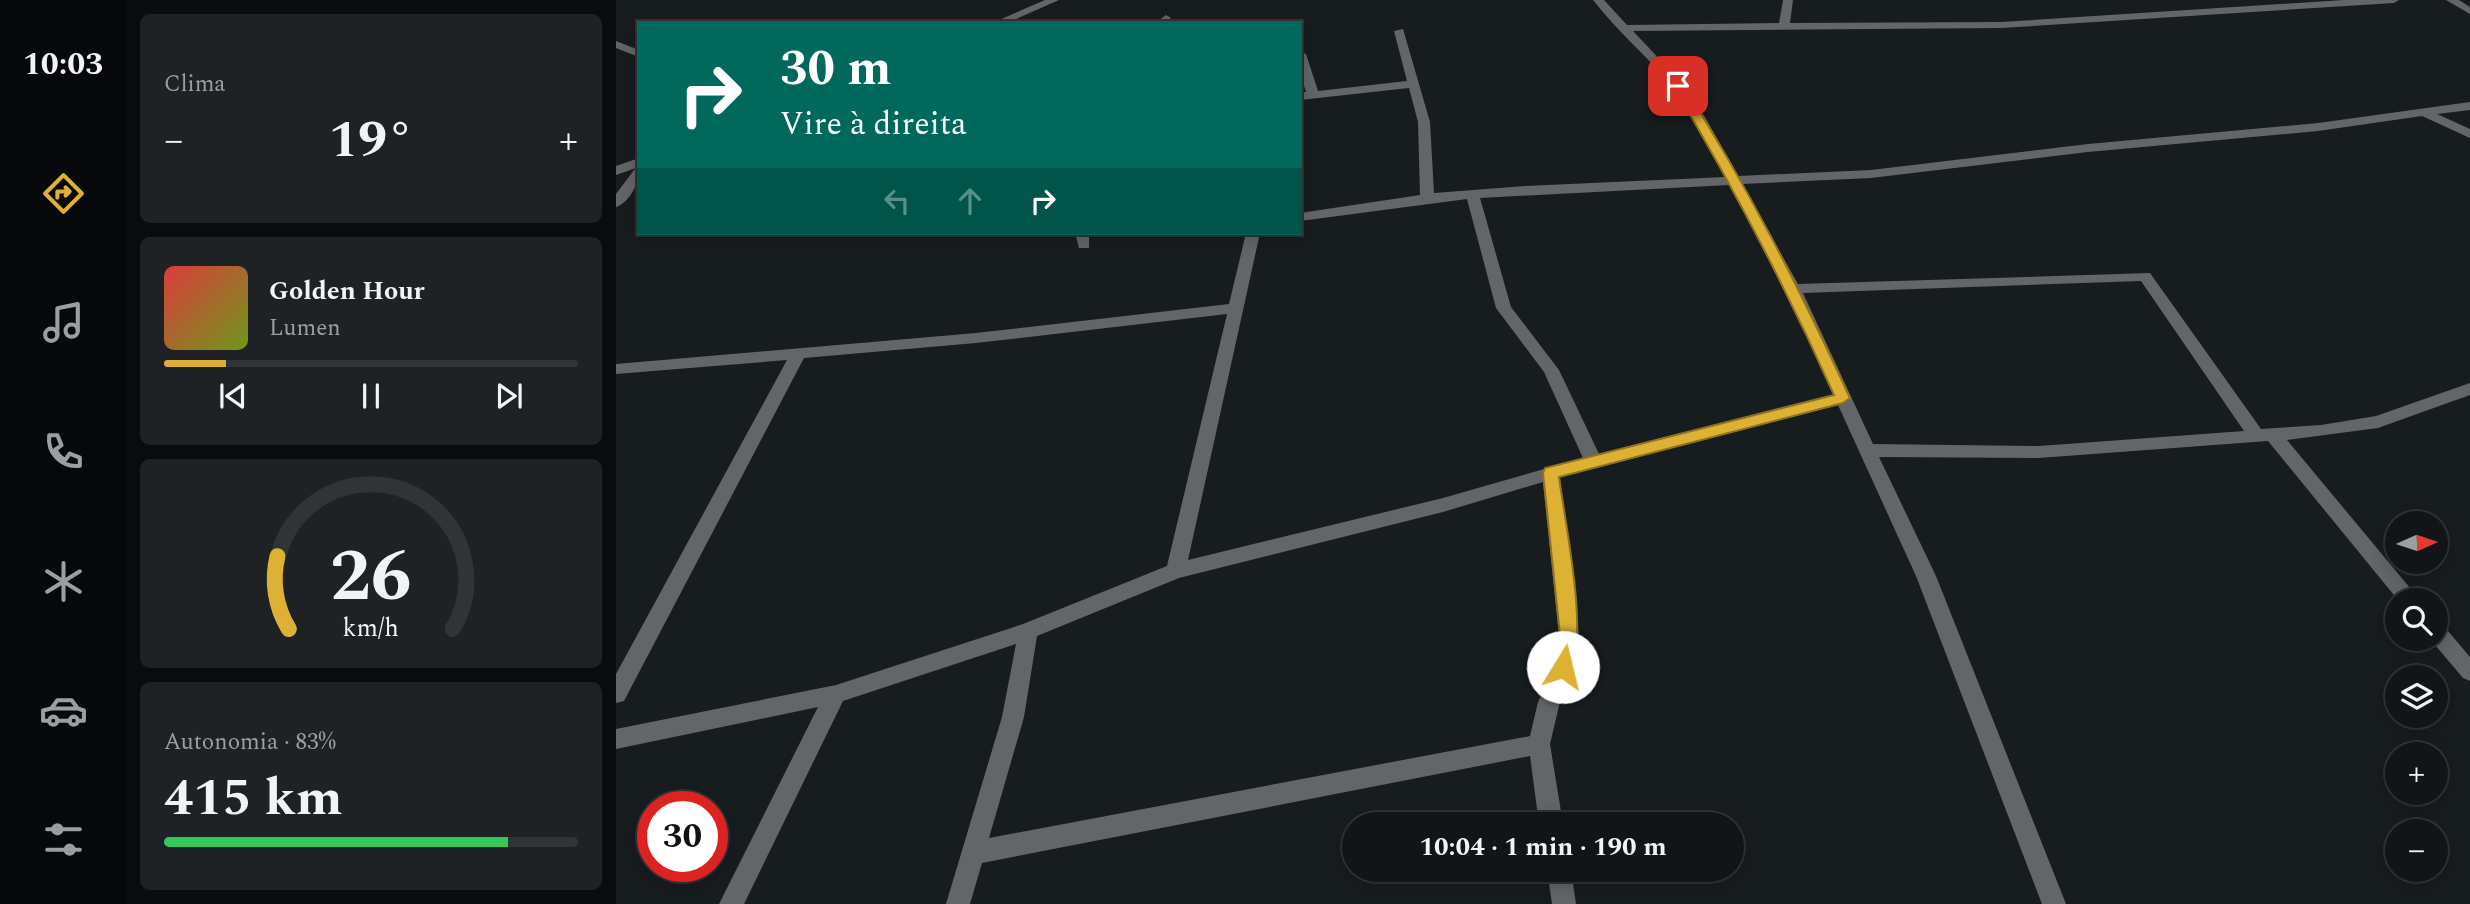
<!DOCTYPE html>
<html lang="pt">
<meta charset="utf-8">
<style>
:root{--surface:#111517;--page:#1e2224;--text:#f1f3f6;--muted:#9c9fa1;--line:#303436;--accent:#ddb133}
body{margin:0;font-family:Spectral,serif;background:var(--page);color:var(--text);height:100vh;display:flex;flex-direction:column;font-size:26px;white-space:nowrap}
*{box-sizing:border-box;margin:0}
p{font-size:23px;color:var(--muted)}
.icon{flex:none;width:38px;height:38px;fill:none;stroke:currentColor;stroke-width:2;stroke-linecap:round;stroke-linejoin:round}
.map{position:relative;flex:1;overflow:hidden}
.sheet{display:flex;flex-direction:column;gap:14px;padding:14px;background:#090c0d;width:490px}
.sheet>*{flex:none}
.hud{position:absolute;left:21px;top:21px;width:665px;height:214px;border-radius:0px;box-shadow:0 4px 18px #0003,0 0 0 2px var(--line);background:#00695c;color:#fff;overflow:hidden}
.needle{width:46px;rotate:87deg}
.controls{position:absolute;left:1769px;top:511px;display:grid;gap:14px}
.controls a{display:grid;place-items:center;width:63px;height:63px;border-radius:50%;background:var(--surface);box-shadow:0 4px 18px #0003,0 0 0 2px var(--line);font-size:35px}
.speed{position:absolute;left:21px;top:791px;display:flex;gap:14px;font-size:35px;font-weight:700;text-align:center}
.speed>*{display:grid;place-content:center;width:91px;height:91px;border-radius:50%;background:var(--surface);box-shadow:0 4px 18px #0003,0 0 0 2px var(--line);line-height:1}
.speed .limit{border:10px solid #d22;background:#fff;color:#111}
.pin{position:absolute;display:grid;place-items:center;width:60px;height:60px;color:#fff;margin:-30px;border-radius:14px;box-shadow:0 4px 10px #0006}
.me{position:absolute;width:77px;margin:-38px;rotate:9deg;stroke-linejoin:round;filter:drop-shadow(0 0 5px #0008)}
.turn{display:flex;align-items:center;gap:24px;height:147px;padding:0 28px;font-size:32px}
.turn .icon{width:91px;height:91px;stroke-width:2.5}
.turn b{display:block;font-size:49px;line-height:60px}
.lanes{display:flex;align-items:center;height:66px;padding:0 28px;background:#0003;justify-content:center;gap:35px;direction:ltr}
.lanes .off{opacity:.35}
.big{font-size:52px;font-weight:700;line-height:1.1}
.sheet .widget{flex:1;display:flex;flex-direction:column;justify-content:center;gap:10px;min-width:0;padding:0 24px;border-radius:10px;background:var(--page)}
.sheet .dial{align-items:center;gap:0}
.dial svg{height:182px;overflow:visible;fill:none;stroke:var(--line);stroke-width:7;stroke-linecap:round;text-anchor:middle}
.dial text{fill:var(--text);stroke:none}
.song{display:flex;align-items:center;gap:21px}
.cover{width:84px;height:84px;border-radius:10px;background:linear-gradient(135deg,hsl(0 70% 55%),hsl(80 70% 35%))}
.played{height:7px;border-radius:4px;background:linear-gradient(90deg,var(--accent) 15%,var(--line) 15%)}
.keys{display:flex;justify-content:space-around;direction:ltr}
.heat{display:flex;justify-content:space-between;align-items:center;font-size:38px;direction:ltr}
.charge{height:10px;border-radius:5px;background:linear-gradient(90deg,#34c759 83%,var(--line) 0)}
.trip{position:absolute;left:726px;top:812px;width:402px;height:70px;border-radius:35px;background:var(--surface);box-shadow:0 4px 18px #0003,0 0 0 2px var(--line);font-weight:700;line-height:70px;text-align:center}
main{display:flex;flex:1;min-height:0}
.menu{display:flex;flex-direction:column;width:126px;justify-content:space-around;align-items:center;background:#070809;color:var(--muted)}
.menu .icon{width:49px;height:49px}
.menu .current{color:var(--accent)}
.menu b{font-size:32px;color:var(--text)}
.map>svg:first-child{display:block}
</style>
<main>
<nav class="menu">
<b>10:03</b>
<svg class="icon current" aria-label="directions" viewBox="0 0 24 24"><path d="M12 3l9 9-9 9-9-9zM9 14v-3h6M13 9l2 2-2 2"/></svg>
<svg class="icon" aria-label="music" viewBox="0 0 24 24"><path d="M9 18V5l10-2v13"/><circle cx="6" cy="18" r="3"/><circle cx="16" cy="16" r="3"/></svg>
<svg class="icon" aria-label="phone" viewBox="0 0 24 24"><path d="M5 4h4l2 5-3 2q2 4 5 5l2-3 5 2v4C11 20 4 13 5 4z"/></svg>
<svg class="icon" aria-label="climate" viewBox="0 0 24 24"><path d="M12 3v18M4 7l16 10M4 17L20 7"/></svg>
<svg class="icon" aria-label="car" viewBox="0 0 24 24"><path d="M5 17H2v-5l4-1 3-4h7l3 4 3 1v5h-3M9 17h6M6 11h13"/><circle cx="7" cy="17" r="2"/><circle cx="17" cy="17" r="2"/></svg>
<svg class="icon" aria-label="filters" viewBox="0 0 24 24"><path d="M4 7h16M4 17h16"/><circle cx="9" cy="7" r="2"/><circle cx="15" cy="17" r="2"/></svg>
</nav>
<section class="sheet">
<div class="widget"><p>Clima</p>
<div class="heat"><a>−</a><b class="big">19°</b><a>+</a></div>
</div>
<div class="widget">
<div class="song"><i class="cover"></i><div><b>Golden Hour</b><p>Lumen</p></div></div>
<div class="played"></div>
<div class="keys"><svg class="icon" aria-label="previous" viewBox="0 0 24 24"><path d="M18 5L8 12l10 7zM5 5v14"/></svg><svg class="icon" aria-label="pause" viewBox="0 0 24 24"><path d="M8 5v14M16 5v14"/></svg><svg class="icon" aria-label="next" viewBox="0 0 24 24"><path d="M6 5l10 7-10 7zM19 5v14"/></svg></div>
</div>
<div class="widget dial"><svg viewBox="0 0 100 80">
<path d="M14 69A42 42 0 1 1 86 69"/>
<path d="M14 69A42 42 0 0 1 9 37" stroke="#ddb133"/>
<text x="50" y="56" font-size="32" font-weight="700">26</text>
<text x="50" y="72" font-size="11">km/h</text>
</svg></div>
<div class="widget"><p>Autonomia · 83%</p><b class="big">415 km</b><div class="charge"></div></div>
</section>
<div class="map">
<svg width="1854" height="904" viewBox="0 0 1854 904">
<rect width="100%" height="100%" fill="#171c1f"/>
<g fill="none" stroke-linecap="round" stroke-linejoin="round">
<g fill="#646568" fill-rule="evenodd">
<path d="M 429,0 L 443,0 L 391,23 L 376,23 Z"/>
<path d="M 977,0 L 988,0 L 1011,25 L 1163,23 L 1167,0 L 1177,0 L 1174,23 L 1385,22 L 1728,0 L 1783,0 L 1778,3 L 1385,28 L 1017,31 L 1066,83 L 1089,117 L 1122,176 L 1255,170 L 1472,144 L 1702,123 L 1854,102 L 1854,110 L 1821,114 L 1854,129 L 1854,138 L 1806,116 L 1702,131 L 1472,152 L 1255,178 L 1126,184 L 1182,284 L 1534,273 L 1645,429 L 1705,425 L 1760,416 L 1854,383 L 1854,395 L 1762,428 L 1671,440 L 1804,600 L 1782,600 L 1652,441 L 1423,458 L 1263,457 L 1320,576 L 1450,904 L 1426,904 L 1300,576 L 1222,405 L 944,477 L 963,635 L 957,667 L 944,702 L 934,744 L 947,824 L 923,824 L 914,756 L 366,863 L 354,904 L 330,904 L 386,717 L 400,644 L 227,701 L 128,904 L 103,904 L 202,707 L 0,749 L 0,729 L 220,685 L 407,624 L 551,566 L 611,314 L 360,343 L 188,358 L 8,701 L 0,703 L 0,674 L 171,360 L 0,374 L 0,364 L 360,333 L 613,304 L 630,233 L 644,233 L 572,560 L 827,498 L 967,458 L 928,372 L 880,308 L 851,199 L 684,221 L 684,213 L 804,195 L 802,122 L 793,88 L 684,100 L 684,92 L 690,92 L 684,73 L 684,51 L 690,54 L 702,91 L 791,81 L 778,31 L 787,29 L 814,122 L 818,193 L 909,186 L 1109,177 C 1093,147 1078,114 1057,87 C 1030,55 1001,31 977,0 ZM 1113,185 L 1170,289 L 1218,395 L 983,454 L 943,370 L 895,307 L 864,198 ZM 1525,281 L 1628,431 L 1423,446 L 1257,444 L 1187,293 ZM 927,482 L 943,635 L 937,667 L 922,702 L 914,736 L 373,838 L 408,717 L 421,636 L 563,578 L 827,512 Z"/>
<path d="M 1830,0 L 1843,0 L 1854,7 L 1854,14 Z"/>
<path d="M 550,15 L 555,18 L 551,23 L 539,23 Z"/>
<path d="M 0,41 L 23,50 L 23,57 L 0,48 Z"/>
<path d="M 23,158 L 23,167 L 0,175 L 0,166 Z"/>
<path d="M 23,169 C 23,183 14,202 0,207 L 0,194 L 18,170 Z"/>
<path d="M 459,233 L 473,233 L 473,248 L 463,248 Z"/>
<path d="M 1820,622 L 1827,625 L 1854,657 L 1854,681 L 1847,678 L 1814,639 L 1820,639 Z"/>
<path d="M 931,870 L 955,870 L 960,904 L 936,904 Z"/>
</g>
</g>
<path fill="#ddb133" stroke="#907321" stroke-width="2" d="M 1059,84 L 1066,84 C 1131,184 1184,290 1234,398 L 1227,403 L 943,477 C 949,523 973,634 954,673 L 940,673 L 938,667 L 944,635 L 927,473 L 929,468 L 1218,395 C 1170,288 1117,186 1057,86 Z"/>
</svg>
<div class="controls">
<a><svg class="needle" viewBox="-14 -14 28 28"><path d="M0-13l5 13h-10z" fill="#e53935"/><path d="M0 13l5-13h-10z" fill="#9c9fa1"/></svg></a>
<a><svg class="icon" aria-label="search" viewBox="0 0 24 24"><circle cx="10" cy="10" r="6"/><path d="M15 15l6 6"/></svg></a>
<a><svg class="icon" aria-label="layers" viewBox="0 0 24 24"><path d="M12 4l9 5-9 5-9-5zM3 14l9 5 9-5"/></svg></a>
<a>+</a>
<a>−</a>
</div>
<div class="speed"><div class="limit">30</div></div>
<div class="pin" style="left:1062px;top:86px;background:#d93025"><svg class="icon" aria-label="arrive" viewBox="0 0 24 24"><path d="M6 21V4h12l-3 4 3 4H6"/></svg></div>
<svg class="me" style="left:947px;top:667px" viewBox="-20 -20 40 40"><circle r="19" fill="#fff"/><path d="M0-13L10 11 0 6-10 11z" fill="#ddb133"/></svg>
<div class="trip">10:04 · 1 min · 190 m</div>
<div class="hud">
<div class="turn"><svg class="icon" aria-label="right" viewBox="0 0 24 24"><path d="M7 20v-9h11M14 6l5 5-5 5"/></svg><div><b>30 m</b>Vire à direita</div></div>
<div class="lanes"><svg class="icon off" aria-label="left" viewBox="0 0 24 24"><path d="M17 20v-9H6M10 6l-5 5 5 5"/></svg><svg class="icon off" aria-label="ahead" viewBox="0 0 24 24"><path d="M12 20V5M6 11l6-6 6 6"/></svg><svg class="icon" aria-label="right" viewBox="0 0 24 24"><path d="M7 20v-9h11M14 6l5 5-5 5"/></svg></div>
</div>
</div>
</main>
